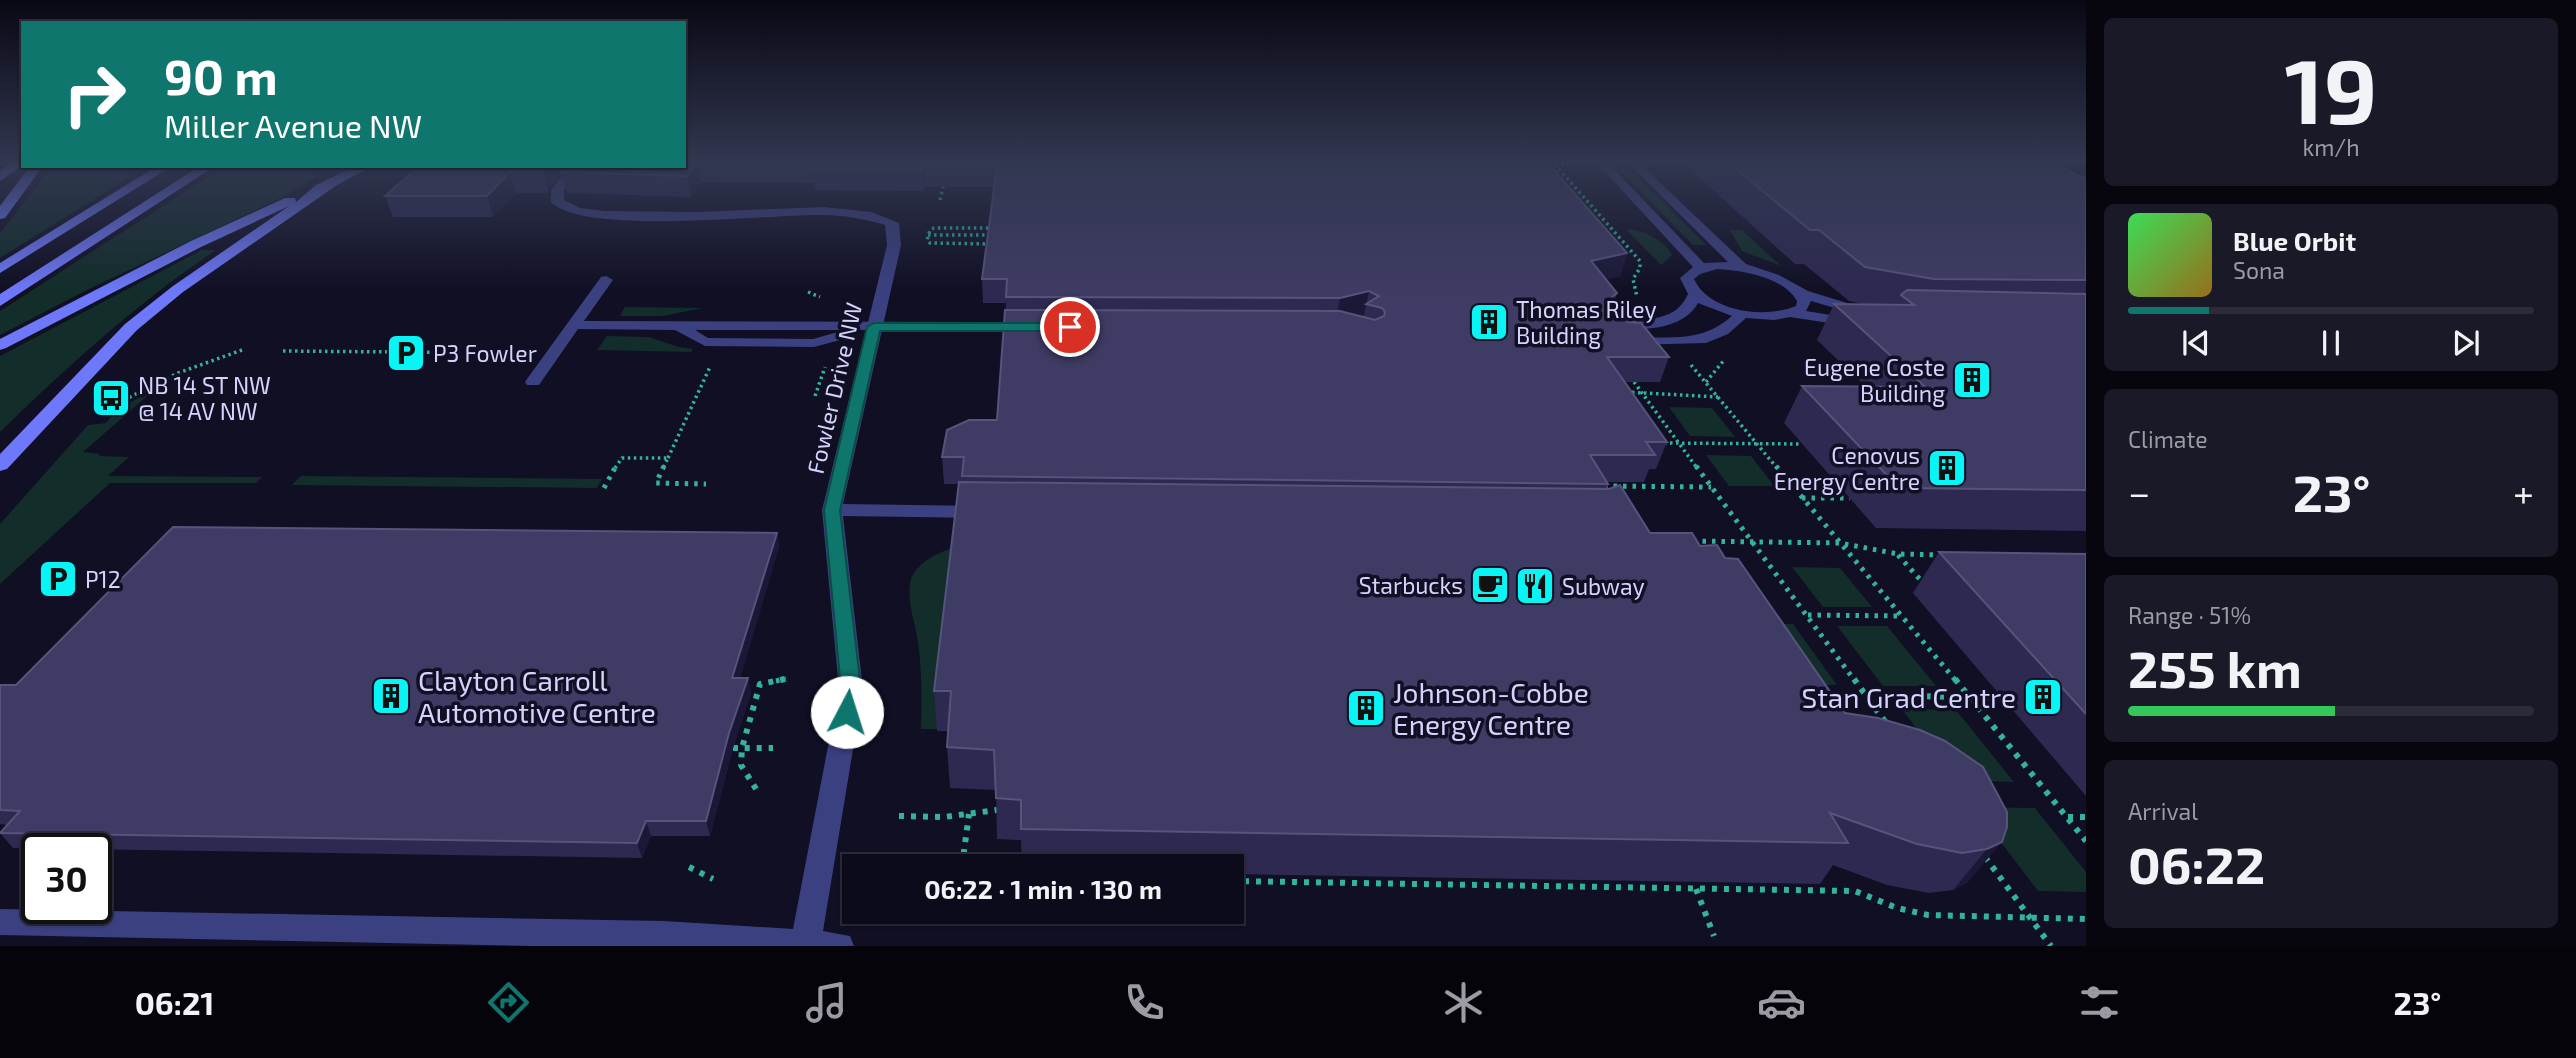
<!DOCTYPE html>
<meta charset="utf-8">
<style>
:root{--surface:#0c0b1b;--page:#1a1928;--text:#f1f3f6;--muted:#9a9ba3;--line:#2c2b3a;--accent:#0f766e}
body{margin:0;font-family:"Exo 2",sans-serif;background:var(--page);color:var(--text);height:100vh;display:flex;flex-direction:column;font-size:26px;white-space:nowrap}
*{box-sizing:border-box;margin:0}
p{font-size:23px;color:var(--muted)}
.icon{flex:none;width:38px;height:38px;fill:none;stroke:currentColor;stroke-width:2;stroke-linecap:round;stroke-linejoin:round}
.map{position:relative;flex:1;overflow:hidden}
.details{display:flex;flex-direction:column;gap:18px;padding:18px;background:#07060f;width:490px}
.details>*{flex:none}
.guide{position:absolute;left:21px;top:21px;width:665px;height:147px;border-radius:0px;box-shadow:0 2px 5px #0004,0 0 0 2px var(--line);background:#0f766e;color:#fff;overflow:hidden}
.speed{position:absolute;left:21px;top:833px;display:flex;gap:14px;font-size:35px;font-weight:700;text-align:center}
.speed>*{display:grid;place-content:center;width:91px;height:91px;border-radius:50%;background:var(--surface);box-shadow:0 2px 5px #0004,0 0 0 2px var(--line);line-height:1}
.speed .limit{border:4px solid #111;border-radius:10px;background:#fff;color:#111}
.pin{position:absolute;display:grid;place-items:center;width:60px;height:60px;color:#fff;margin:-30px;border:4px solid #fff;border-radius:50%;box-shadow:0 2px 7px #0007}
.me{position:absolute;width:77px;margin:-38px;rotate:5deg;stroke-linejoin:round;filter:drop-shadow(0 0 5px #0008)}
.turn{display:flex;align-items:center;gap:24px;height:147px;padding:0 28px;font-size:32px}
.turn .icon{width:91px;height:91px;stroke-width:2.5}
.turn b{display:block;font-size:49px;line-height:60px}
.big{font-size:52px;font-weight:700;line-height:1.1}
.details .tile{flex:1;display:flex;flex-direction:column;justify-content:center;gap:10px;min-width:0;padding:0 24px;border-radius:10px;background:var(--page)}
.details .dial{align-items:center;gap:0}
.dial b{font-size:91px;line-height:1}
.song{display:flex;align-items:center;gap:21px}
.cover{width:84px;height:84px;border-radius:10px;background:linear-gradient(135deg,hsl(130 70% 55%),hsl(40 70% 35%))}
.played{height:7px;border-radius:4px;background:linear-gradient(90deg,var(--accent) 20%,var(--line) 20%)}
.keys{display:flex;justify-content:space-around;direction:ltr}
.heat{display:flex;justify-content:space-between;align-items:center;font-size:38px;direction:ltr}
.charge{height:10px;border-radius:5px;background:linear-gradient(90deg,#34c759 51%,var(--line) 0)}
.trip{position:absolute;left:842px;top:854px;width:402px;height:70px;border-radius:0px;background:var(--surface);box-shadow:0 2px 5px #0004,0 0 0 2px var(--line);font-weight:700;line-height:70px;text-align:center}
.dock{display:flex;height:112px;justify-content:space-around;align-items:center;background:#05040b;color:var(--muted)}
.dock .icon{width:49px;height:49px}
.dock .active{color:var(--accent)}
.dock b{font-size:32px;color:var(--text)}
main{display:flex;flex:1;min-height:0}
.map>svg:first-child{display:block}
</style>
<main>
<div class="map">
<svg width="2086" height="946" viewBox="0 0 2086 946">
<rect width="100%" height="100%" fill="#100f24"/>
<g fill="#122d2a">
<path d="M 53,166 L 147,166 L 0,258 L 0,233 Z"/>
<path d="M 225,166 L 333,166 L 285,196 L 87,290 L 0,335 L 0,311 Z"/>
<path d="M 1618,168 L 1629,168 L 1706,245 L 1693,245 Z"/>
<path d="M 1626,229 C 1642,229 1665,241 1672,255 L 1661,265 Z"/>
<path d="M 1730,230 L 1742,230 L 1781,266 L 1742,251 Z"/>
<path d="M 202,250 L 216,250 C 137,303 68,366 0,432 L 0,356 Z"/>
<path d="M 625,307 L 703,308 L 663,316 L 620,316 Z"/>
<path d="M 607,336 L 648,337 L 679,347 L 693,349 L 691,352 L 597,350 Z"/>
<path d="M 153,391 L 83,452 L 100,454 L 99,456 L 129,457 L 108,476 L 262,477 L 256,483 L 110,483 L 0,584 L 0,524 L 88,425 L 106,423 L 117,409 Z"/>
<path d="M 1669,407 L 1712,408 L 1735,437 L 1690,436 Z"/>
<path d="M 1706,455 L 1751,456 L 1774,486 L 1729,486 Z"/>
<path d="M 301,476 L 602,479 L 597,488 L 292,485 Z"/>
<path d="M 958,547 L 938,729 L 921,729 C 922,700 922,671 918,643 C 916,624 907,604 910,584 C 912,564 941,550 958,547 Z"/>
<path d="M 1792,567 L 1840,568 L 1872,607 L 1823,607 Z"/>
<path d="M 1749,624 L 1793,624 L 1837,685 L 1790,684 Z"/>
<path d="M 1837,626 L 1887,626 L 1936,686 L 1883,686 Z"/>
<path d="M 1902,709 L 1956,710 L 2014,782 L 1955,780 Z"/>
<path d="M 1974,807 L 2035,808 L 2086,872 L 2086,892 L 2038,891 Z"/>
</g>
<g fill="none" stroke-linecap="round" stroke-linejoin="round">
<g stroke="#33b29d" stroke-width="3.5" stroke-dasharray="2.5 3.5" stroke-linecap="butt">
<path d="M 1551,160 L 1640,261 L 1640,268 L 1633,279 L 1637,297"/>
<path d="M 1555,164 L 1574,164"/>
<path d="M 940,200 L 943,187"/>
<path d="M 928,235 L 991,235"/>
<path d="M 991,244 L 930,243 L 927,240 L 930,230 L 934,228 L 992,228"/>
<path d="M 808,292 L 820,297"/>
<path d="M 283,351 L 520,353"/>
<path d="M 1691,365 L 1777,468"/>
<path d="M 1634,382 L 1697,468"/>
<path d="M 1706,382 L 1725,359"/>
<path d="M 1626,392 L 1718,397"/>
<path d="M 815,396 L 825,367"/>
<path d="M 100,402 L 124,400 L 178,373 L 242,350"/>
<path d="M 1664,443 L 1802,444"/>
<path d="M 668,458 L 710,367"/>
<path d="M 615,468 L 622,458 L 668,458 L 663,468"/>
</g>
<g stroke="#33b29d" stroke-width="5" stroke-dasharray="3.5 6" stroke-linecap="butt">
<path d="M 664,466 L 656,483 L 706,484"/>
<path d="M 1696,466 L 1855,681"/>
<path d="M 1776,466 L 1956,681"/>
<path d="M 1604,486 L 1711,487"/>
<path d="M 604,488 L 616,466"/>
<path d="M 1802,498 L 1850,498"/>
<path d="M 1693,541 L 1840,543 L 1898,554 L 1942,555"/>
<path d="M 1898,555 L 1925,585"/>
<path d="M 1808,615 L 1903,616"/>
<path d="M 776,681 L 786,679"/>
</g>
<g stroke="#33b29d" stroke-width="6" stroke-dasharray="5 7" stroke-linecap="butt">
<path d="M 1854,679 L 1886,723"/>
<path d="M 1955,679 L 2086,841"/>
<path d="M 1867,695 L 2005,698"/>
<path d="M 733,748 L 742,748 L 760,684 L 785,679"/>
<path d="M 756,789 L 741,765 L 742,748 L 773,748"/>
<path d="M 899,816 L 944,817 L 997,810"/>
<path d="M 2068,817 L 2086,817"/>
<path d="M 1985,857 L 2051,946"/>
<path d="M 962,866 L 969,814"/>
<path d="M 689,867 L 713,879"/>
<path d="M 1232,881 L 1855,891 L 1897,908 L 1928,915 L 2086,919"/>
<path d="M 1696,889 L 1714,936"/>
</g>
<g fill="#3b4081" fill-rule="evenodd">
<path d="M 1594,160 L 1605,160 L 1704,263 L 1728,262 L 1625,160 L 1636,160 L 1746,264 L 1779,275 L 1808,291 L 1860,307 L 1862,310 L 1855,314 L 1811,301 L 1806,311 L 1849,318 L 1856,322 L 1849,326 L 1790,317 L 1774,320 L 1746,318 L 1728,334 L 1706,343 L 1629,345 L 1627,342 L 1629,339 L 1634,338 C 1673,336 1701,343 1732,316 L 1698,303 C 1683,330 1641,332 1613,326 L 1611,323 L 1613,320 L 1618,319 C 1646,319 1675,323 1688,294 L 1680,278 L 1693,267 ZM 1717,269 C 1741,270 1784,277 1797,301 L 1796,306 C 1765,319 1709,312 1694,279 L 1700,274 Z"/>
<path d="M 606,276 L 613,280 L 584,321 L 1026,322 L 1033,326 L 1026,330 L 855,330 L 857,333 L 855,336 L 814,347 L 705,346 L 675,330 L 578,329 L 539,385 L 527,385 L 525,382 L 527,379 L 601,277 ZM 695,330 L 845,330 L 813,339 L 708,338 Z"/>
</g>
<g fill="#3b4081" fill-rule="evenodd">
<path d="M 570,166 L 583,166 L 564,190 L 564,200 L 580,208 L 605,211 L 697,212 L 824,207 L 871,212 L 899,223 L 901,245 L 843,504 L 982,506 L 989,508 L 992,512 L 989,516 L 982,518 L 843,516 L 863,689 L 823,931 L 850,936 L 854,946 L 530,946 L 0,935 L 0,909 L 664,921 L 793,929 L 839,689 L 822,510 L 887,245 L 885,225 C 865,219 844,215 822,215 C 770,214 583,236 551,202 L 551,190 Z"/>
<path d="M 2086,175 L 2086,183 L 2069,186 L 2086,198 L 2086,208 L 2058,191 L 2056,183 L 2057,180 Z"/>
</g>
<g fill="#6d78fa" fill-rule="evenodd">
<path d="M 14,160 L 23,160 L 23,165 L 0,181 L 0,171 Z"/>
<path d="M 30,166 L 43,166 L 5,218 L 0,219 L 0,206 Z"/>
<path d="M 157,166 L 172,166 L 0,273 L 0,263 Z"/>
<path d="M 200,166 L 215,166 L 0,306 L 0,294 Z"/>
<path d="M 356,166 L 372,166 L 337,185 L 183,292 L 137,330 L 7,469 L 0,471 L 0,454 L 125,324 L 173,286 L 289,206 L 201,247 L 6,348 L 0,350 L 0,339 L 191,241 L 285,198 L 295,198 L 296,202 L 316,185 Z"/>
</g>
</g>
<g fill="#2d2951">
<path d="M 684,160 L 1545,160 L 1627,253 L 1620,276 L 1606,279 L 1617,293 L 1614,303 L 1632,312 L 1628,322 L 1669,357 L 1660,382 L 1624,382 L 1667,442 L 1656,469 L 1649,469 L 1644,482 L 1607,482 L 1608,484 L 1606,489 L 1650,533 L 1700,546 L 1725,558 L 1845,713 L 2007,812 L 1968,882 L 1953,890 L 1929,893 L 1887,885 L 1833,865 L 1820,884 L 1232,874 L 1232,866 L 1022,866 L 1021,840 L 997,839 L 996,790 L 950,788 L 947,747 L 948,731 L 937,731 L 934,691 L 959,484 L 944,484 L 942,457 L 997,420 L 1006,303 L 983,303 L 982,279 L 994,187 L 926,187 L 924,191 L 815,190 L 814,183 L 701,182 L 691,197 L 567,193 L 561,174 L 549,188 L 548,193 L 516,193 L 493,217 L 393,217 L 385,196 L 419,166 Z"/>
<path d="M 1680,160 L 2050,160 L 2086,180 L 2086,531 L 1876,528 L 1784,423 L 1802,386 L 1865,386 L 1817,340 L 1834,304 L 1867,305 L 1849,301 L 1804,264 L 1795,264 Z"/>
<path d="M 777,533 L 779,547 L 740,678 L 748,678 L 751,693 L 733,748 L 710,836 L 651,836 L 642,858 L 13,848 L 0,833 L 7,825 L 0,824 L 0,685 L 16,685 Z"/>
<path d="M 1939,552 L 2086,554 L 2086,796 L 1913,593 Z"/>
</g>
<g fill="#1a1737">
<path d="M 697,161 L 701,182 L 691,197 L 687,176 Z"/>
<path d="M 544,166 L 568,166 L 561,172 L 561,173 L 549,188 L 548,193 L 543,172 Z"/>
<path d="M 924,166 L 926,187 L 924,191 L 923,170 Z"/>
<path d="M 510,172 L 516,193 L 493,217 L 487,196 Z"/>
<path d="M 1627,253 L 1620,276 L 1584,285 L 1591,261 Z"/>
<path d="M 1369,291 L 1364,315 L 1336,322 L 1340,298 Z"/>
<path d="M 777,533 L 779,547 L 736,693 L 732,678 Z"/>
<path d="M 748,678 L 751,693 L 733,748 L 710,836 L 706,821 L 729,733 Z"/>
<path d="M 646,821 L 651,836 L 642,858 L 637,843 Z"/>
<path d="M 2002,842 L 1968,882 L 1953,890 L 1987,849 Z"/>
</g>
<g fill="#3e3b64" stroke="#56537c" stroke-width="2">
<path d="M 684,160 L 1545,160 L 1627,253 L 1591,261 L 1617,293 L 1612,297 L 1614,303 L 1627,306 L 1632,312 L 1626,316 L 1628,322 L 1641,323 L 1669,357 L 1607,357 L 1667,442 L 1646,442 L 1655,455 L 1590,455 L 1608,484 L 962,476 L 964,457 L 942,457 L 947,430 L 969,420 L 997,420 L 1005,310 L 1340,311 L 1375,320 L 1384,316 L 1385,312 L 1382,308 L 1366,304 L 1379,296 L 1369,291 L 1340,298 L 1006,297 L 1007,279 L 982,279 L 997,166 L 924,166 L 923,170 L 813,169 L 816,162 L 697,161 L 687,176 L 561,172 L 565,166 L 684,166 Z"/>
<path d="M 1725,160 L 2050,160 L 2086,180 L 2086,280 L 1934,279 L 1865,267 L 1819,230 L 1810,230 Z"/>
<path d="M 419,166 L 544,166 L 543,172 L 510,172 L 487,196 L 385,196 Z"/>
<path d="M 1907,290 L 2086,294 L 2086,490 L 1899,488 L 1802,386 L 1925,387 L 1834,304 L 1914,305 L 1901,295 Z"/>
<path d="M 959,482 L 1609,489 L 1620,485 L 1650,533 L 1692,533 L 1700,546 L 1717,545 L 1725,558 L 1738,559 L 1845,713 L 1878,718 L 1920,730 L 1945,741 L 1983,767 L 2007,812 L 2007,827 L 2002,842 L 1987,849 L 1962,853 L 1917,844 L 1830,813 L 1848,843 L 1021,829 L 1021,800 L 996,798 L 994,750 L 947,747 L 951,691 L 934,691 Z"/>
<path d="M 173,527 L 777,533 L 732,678 L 748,678 L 729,733 L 706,821 L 646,821 L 637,843 L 0,833 L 20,811 L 0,810 L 0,685 L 16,685 Z"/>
<path d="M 1939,552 L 2086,554 L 2086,714 Z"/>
</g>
<linearGradient id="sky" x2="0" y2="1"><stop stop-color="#090814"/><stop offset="0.55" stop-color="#313750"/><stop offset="1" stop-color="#313750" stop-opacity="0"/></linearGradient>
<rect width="2086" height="292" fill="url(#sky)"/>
<path fill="#0f766e" stroke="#0a4d48" stroke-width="2" d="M 874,323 L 1070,323 L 1077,327 L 1070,331 L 880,331 L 840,510 L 861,689 L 854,718 L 847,720 L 840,718 L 837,712 L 841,689 L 824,510 L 867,327 Z"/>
<defs>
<g id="building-square" transform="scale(2.0125)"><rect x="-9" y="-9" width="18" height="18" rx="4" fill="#08f5f5" stroke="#100f24"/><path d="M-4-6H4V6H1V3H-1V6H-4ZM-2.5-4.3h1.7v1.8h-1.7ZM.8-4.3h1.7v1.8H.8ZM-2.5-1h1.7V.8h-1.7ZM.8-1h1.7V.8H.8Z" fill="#111"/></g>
<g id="parking-square" transform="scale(2.0125)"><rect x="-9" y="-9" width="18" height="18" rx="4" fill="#08f5f5" stroke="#100f24"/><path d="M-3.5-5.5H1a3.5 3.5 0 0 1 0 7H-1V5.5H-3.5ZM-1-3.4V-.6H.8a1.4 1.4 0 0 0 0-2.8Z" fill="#111"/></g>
<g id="bus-square" transform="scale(2.0125)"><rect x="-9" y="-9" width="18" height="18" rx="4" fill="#08f5f5" stroke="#100f24"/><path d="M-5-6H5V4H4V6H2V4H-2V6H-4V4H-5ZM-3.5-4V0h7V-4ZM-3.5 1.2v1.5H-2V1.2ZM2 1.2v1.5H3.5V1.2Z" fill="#111"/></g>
<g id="cafe-square" transform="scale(2.0125)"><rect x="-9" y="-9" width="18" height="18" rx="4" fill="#08f5f5" stroke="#100f24"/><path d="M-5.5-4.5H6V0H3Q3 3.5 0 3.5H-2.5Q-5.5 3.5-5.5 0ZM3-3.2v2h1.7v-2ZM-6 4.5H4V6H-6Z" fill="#111"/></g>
<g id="restaurant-square" transform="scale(2.0125)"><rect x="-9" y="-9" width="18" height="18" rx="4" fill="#08f5f5" stroke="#100f24"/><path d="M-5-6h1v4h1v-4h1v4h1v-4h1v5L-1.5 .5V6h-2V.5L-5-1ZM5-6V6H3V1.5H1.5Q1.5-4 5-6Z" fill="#111"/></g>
</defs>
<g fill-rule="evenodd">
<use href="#building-square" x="1489" y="322"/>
<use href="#parking-square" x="406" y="353"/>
<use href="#building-square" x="1972" y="380"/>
<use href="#bus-square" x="111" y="398"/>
<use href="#building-square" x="1947" y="468"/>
<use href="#parking-square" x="58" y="579"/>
<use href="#cafe-square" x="1490" y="585"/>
<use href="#restaurant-square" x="1535" y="586"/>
<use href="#building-square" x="391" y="696"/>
<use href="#building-square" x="2043" y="697"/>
<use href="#building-square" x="1366" y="708"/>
</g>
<g text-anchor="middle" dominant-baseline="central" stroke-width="7" stroke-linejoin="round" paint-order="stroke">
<g font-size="23" fill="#d3d3fe" stroke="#100f24" text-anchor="start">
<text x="1516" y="309">Thomas Riley<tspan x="1516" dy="26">Building</tspan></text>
<text x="433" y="353">P3 Fowler</text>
<text x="1945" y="367" text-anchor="end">Eugene Coste<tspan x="1945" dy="26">Building</tspan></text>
<text x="138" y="385">NB 14 ST NW<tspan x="138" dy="26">@ 14 AV NW</tspan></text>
<text x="1920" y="455" text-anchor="end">Cenovus<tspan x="1920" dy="26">Energy Centre</tspan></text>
<text x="85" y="579">P12</text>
<text x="1463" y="585" text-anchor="end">Starbucks</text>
<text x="1562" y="586">Subway</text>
</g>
<g font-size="23" fill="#d3d3fe" stroke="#100f24">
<text transform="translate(834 388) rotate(-77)">Fowler Drive NW</text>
</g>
<g font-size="28" fill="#d3d3fe" stroke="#100f24" text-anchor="start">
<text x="418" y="680">Clayton Carroll<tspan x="418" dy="32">Automotive Centre</tspan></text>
<text x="1393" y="692">Johnson-Cobbe<tspan x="1393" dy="32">Energy Centre</tspan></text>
<text x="2016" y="697" text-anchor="end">Stan Grad Centre</text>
</g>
</g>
</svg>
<div class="speed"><div class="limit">30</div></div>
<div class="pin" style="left:1070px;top:327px;background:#d93025"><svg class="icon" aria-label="arrive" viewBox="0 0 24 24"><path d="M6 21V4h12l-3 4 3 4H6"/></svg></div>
<svg class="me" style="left:847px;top:712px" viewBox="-20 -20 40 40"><circle r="19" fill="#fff"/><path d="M0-13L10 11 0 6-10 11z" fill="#0f766e"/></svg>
<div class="trip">06:22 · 1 min · 130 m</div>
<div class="guide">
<div class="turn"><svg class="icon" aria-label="right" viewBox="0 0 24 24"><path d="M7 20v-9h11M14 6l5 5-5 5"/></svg><div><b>90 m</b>Miller Avenue NW</div></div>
</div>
</div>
<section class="details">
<div class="tile dial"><b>19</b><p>km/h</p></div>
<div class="tile">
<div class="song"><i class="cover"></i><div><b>Blue Orbit</b><p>Sona</p></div></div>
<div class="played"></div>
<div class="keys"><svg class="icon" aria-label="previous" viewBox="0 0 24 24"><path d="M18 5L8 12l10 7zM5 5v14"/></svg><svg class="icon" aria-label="pause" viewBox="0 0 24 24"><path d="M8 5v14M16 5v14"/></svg><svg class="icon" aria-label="next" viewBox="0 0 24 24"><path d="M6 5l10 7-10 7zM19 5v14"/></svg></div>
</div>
<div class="tile"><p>Climate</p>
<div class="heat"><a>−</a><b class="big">23°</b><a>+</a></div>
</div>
<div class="tile"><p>Range · 51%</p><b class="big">255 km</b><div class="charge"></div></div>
<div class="tile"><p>Arrival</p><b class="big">06:22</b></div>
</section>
</main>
<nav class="dock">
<b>06:21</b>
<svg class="icon active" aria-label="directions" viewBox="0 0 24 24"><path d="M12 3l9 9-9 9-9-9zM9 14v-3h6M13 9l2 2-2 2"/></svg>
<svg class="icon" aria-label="music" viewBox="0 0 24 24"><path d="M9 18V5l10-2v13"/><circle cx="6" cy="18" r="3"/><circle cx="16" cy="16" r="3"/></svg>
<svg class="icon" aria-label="phone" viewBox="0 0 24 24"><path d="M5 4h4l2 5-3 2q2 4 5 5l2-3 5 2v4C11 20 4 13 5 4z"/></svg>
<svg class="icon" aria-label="climate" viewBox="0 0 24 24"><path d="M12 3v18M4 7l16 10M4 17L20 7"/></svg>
<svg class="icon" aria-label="car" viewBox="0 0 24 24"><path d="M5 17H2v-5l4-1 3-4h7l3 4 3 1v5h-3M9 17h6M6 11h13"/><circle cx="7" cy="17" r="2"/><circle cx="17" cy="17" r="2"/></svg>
<svg class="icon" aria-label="filters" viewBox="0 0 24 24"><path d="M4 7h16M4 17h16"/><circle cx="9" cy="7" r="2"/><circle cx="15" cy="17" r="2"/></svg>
<b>23°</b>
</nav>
